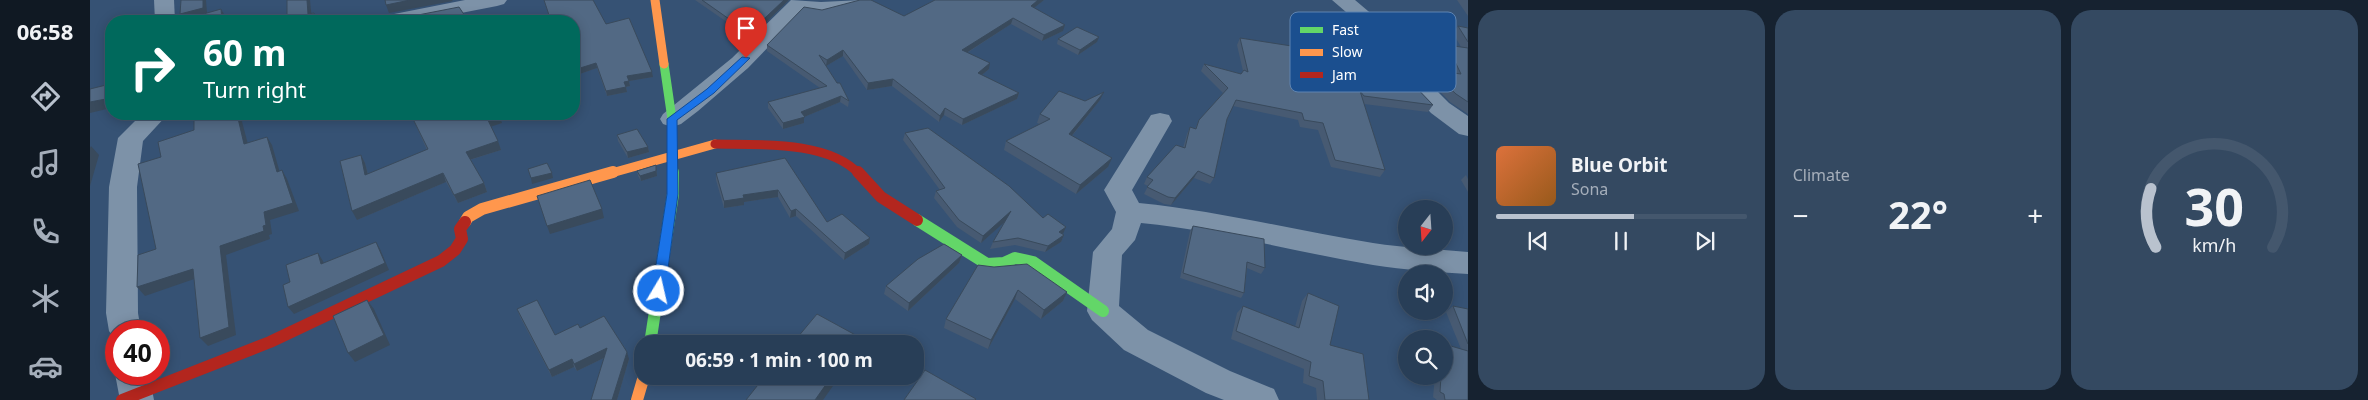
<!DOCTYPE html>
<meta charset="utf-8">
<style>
:root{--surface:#283e57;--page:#344961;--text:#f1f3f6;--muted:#a5aeba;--line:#44576d;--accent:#b9c2ce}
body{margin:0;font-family:"Noto Sans",sans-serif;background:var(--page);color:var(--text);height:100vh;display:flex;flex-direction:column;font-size:19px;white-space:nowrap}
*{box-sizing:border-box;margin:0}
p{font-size:16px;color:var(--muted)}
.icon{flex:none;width:28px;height:28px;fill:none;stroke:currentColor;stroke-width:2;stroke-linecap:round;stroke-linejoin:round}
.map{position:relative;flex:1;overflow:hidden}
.drawer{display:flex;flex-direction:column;gap:10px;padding:10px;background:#162230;width:900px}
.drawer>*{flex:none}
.guide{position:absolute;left:15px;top:15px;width:475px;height:105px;border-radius:20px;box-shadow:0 2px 12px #0003,0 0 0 1px var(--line);background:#00695c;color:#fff;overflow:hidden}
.needle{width:32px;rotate:197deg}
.controls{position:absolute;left:1308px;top:200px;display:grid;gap:10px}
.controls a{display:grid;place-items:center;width:55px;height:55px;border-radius:50%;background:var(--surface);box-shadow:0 2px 12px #0003,0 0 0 1px var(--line);font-size:25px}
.speed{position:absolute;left:15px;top:320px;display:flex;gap:10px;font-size:25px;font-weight:700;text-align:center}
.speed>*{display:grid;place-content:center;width:65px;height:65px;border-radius:50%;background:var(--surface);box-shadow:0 2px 12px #0003,0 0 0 1px var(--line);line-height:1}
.speed .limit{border:8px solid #d22;background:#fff;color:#111}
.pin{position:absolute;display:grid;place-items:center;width:42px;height:42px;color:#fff;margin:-51px -21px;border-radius:50% 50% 50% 0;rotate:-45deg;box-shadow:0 0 5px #0007}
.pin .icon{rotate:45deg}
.me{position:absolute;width:55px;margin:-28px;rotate:9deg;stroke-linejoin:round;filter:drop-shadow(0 0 4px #0008)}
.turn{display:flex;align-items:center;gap:18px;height:105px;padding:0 15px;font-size:22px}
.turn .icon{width:65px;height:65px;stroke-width:2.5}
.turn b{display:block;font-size:35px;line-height:42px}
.big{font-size:38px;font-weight:700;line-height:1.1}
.drawer .tile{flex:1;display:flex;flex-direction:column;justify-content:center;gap:8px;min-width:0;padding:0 18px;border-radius:20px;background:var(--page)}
.drawer .dial{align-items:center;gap:0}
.dial svg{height:130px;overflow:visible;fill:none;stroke:var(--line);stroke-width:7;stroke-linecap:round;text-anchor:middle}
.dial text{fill:var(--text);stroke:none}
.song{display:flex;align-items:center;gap:15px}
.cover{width:60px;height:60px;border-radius:8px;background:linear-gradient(135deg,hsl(20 70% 55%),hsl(30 70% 35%))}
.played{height:5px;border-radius:2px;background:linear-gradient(90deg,var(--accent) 55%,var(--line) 55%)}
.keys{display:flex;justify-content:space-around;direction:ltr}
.heat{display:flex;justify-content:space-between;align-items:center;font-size:28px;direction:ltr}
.drawer .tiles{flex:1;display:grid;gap:10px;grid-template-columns:repeat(3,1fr)}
.trip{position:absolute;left:544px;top:335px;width:290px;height:50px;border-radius:20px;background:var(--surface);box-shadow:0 2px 12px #0003,0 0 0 1px var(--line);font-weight:700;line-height:50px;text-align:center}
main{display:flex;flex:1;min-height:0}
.tab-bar{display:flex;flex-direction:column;width:90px;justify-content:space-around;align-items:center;background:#101923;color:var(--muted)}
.tab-bar .icon{width:35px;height:35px}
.tab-bar .on{color:var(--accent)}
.tab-bar b{font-size:22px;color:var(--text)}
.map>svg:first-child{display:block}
</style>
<main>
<nav class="tab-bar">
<b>06:58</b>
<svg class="icon on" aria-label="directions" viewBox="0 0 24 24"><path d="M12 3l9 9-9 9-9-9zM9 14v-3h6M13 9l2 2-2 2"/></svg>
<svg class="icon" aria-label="music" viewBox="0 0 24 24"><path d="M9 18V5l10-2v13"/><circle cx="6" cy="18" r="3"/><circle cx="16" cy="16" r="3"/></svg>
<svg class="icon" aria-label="phone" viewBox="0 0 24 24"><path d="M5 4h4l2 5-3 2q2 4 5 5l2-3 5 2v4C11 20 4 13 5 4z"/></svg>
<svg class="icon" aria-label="climate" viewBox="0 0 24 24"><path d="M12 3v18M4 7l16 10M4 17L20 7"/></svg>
<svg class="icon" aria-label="car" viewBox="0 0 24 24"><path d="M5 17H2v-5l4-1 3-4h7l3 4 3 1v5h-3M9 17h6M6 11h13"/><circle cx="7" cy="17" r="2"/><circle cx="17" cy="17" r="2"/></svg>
</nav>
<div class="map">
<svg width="1378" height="400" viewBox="0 0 1378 400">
<rect width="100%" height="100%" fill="#365274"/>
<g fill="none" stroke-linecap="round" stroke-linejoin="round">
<g fill="#7d92a8" fill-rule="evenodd">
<path d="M 64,0 L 84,0 L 85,21 L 65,21 Z"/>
<path d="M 375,0 L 417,0 L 414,4 L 407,6 L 330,21 L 288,21 L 292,17 L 299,15 Z"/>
<path d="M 701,0 L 731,2 L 772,0 L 769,4 L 731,14 L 713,11 L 658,68 L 608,111 L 591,124 L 582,127 L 573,124 L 570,119 L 573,114 L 642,58 Z"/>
<path d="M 1242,0 L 1265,0 L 1291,22 L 1332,76 L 1359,103 L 1378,116 L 1378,136 L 1369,134 L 1341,113 L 1316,86 L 1277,30 Z"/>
<path d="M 1070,113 L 1079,115 L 1082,121 L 1042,190 L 1049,203 C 1128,211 1204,230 1283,243 C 1315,248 1346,249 1378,252 L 1378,274 C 1346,272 1315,270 1283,265 C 1206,252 1130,231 1051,223 L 1045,240 L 1032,255 L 1029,306 L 1058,330 L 1140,371 L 1184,389 L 1189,400 L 1134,400 L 1116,393 L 1034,350 L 1002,320 L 997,311 L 1003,252 L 1022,229 L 1026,212 L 1014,190 L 1061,115 Z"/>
<path d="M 52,114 L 78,114 L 53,141 L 47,187 L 48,313 L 51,331 L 26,331 L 26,341 L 19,331 L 16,313 L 19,187 L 28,138 Z"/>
<path d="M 26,372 L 26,374 L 59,374 L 64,400 L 30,400 L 25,374 Z"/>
</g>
<path stroke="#63d668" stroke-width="9" d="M 574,64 L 582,119 L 583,174"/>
<g stroke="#63d668" stroke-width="12">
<path d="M 827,220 L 897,264 L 914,263 L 925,258 L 943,262 L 1013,311"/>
<path d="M 560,344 L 583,194 L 583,172"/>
</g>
<g stroke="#ff974d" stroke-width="9">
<path d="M 565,0 L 574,64"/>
<path d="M 518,174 L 625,144"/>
</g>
<g stroke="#ff974d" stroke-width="12">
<path d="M 375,222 L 378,217 L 392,209 L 523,172"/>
<path d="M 547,400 L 554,376"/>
</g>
<path stroke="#b3261e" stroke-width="9" d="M 625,144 C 667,145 738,140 769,174"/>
<g stroke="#b3261e" stroke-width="12">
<path d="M 768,172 L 791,197 L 827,220"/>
<path d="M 32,400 L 180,342 L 351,261 L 365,250 L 372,239 L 370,229 L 375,222"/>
</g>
</g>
<g fill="#475a72">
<path d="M 605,0 L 699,0 L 660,38 Z"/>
<path d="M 845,0 L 954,0 L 944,8 L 973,31 L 952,41 L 921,24 L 877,53 L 899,69 L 892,75 L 929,93 L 927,99 L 872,125 L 854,115 L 849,122 L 802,86 L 777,90 L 753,56 L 736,66 L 759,101 L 758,107 L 750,102 L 714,117 L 714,123 L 693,129 L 678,108 L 678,102 L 730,88 L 677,51 L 677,45 L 732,10 L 814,16 Z"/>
<path d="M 1367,0 L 1378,0 L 1378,16 Z"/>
<path d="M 484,21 L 516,24 L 563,77 L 539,81 L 540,86 L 536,87 L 537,92 L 517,96 L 507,68 L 484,76 Z"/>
<path d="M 1368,26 L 1378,28 L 1378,114 L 1360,102 L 1336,77 L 1341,70 L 1361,72 L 1351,52 L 1357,45 L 1371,47 L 1363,33 Z"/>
<path d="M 1150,38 L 1200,46 L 1204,39 L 1241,49 L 1319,80 L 1343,105 L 1338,112 L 1274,104 L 1295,170 L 1290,177 L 1241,167 L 1228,130 L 1210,127 L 1208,120 L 1143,106 L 1137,119 L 1124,178 L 1120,184 L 1104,178 L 1081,205 L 1074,204 L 1054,194 L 1058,186 L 1054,184 L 1057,177 L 1093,148 L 1097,134 L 1100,127 L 1105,129 L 1109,120 L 1133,93 L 1111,71 L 1114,64 L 1151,74 L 1153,71 L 1147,45 Z"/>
<path d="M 968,39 L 1007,42 L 988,55 L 967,44 Z"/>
<path d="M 1010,100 L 982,136 L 1018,167 L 986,194 L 914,150 L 916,141 L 950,124 L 947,123 L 950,114 L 995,101 Z"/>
<path d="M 323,119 L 412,123 L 401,126 L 411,150 L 380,160 L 394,183 L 397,192 L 368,203 L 356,182 L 267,220 L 271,155 L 275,163 L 278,174 L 337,150 Z"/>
<path d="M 815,133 L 953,218 L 974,235 L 971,242 L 955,252 L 925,245 L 900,249 L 903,242 L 914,222 L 891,243 L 867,227 L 844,198 L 846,191 L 850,190 L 813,140 Z"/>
<path d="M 527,135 L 558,147 L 559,152 L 538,158 L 528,141 Z"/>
<path d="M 695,158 L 737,222 L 780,238 L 779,244 L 754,260 L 706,216 L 700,218 L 688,197 L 654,202 L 654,205 L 634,208 L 626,180 L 626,173 Z"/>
<path d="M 566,165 L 567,176 L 551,181 L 548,176 L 547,171 Z"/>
<path d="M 1376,175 L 1378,179 L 1378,192 L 1371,180 Z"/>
<path d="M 1103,226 L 1175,268 L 1171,274 L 1157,268 L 1154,293 L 1151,298 L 1090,278 L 1100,231 Z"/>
<path d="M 872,255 L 869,263 L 818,311 L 794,294 L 796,286 Z"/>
<path d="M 888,265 L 977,292 L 973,301 L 951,319 L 925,299 L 898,349 L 854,328 L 856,319 Z"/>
<path d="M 1218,293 L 1240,345 L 1279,400 L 1227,400 L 1226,388 L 1213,383 L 1214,369 L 1141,339 L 1147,313 L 1153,306 L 1205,327 L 1212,301 Z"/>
<path d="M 1363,306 L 1378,309 L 1378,400 L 1347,400 L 1343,397 L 1345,376 L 1354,376 L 1371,349 L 1356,312 Z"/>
<path d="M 427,309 L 465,335 L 490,328 L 539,359 L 527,400 L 501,400 L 514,358 L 487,371 L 484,367 L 462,377 L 430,317 Z"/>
<path d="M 1320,334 L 1338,339 L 1316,339 L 1316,351 L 1314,340 Z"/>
</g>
<g fill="#394a5c">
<path d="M 113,0 L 116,0 L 117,13 L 94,19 L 90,14 Z"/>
<path d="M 217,0 L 220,0 L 222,21 L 218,14 Z"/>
<path d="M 320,0 L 362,0 L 363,1 L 299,13 L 296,5 Z"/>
<path d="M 694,0 L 699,0 L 660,38 L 659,33 Z"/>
<path d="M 948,0 L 954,0 L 939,12 L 941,6 Z"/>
<path d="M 131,9 L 134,14 L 135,21 L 132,21 Z"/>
<path d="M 224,13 L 228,21 L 224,21 Z"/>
<path d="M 375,16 L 376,21 L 345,21 Z"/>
<path d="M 923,18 L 921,24 L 870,57 L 872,50 Z"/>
<path d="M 975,25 L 973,31 L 952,41 L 954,35 Z"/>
<path d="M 1009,37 L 1007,42 L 988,55 L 990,50 Z"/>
<path d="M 753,50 L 753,56 L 736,66 L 737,60 Z"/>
<path d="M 506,63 L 507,68 L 484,76 L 484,70 Z"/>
<path d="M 900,63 L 899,69 L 887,79 L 888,73 Z"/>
<path d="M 562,72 L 563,77 L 539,81 L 540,86 L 535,87 L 534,82 L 537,76 Z"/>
<path d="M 803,79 L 802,86 L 777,90 L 778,83 Z"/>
<path d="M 536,87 L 537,92 L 517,96 L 516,91 Z"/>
<path d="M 1014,92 L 1010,100 L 976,143 L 979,134 Z"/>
<path d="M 929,93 L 927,99 L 872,125 L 873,119 Z"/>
<path d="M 751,96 L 750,102 L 714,117 L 714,123 L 693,129 L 693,123 L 711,112 Z"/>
<path d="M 21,98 L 21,108 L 0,113 L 0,102 Z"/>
<path d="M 855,108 L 854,115 L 849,122 L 850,116 Z"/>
<path d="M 147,114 L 150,114 L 160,152 L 154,144 Z"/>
<path d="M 409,114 L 412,123 L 400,127 L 397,118 Z"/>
<path d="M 177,137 L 182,145 L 192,180 L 187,172 Z"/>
<path d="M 408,141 L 411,150 L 379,160 L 376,152 Z"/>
<path d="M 1,146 L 9,155 L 0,186 L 0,148 Z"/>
<path d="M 558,147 L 559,152 L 538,158 L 537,152 Z"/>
<path d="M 271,155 L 275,163 L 280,183 L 275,175 Z"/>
<path d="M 1022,158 L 1018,167 L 986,194 L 990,185 Z"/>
<path d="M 566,165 L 567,176 L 551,181 L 550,176 Z"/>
<path d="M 192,170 L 197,179 L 209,211 L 180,220 L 182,234 L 179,235 L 180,239 L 136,255 L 146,335 L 118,346 L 110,338 L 130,246 L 173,226 L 174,212 Z"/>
<path d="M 1108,171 L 1104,178 L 1081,205 L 1085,198 Z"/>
<path d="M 353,173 L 356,182 L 267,220 L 262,211 Z"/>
<path d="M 462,173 L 463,178 L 442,184 L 441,178 Z"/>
<path d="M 394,183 L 397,192 L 368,203 L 364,195 Z"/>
<path d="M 688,190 L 688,197 L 654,202 L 654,205 L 634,208 L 634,201 L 653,195 Z"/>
<path d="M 512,209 L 514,218 L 460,234 L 457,226 Z"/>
<path d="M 706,209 L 706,216 L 700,218 L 701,211 Z"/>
<path d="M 921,211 L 919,218 L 891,243 L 893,236 Z"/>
<path d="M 976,227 L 973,234 L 969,232 Z"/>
<path d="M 974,235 L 971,242 L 955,252 L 958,246 Z"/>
<path d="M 780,238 L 779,244 L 754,260 L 755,253 Z"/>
<path d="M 286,242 L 290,249 L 299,270 L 204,314 L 198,307 Z"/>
<path d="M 228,253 L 233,261 L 236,271 L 231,264 Z"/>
<path d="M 872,255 L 869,263 L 818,311 L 819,303 Z"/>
<path d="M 103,269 L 110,277 L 55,296 L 47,287 Z"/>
<path d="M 928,290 L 925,299 L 898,349 L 901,340 Z"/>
<path d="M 977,292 L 973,301 L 951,319 L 954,310 Z"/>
<path d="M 277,300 L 284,309 L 300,345 L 265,362 L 258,353 Z"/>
<path d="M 517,348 L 520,355 L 487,371 L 484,364 Z"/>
<path d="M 537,352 L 539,359 L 527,400 L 522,400 Z"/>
<path d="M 482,359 L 484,367 L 462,377 L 459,370 Z"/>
<path d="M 742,376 L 750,376 L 733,400 L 725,400 Z"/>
</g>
<g fill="#526984" stroke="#394a5c">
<path d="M 91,0 L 113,0 L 113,8 L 90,14 Z"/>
<path d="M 197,0 L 217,0 L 218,14 L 224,13 L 224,21 L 197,21 Z"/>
<path d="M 295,0 L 320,0 L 296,5 Z"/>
<path d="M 454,0 L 503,0 L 516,24 L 539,18 L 562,72 L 537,76 L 539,81 L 534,82 L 536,87 L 516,91 L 506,63 L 484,70 L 484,21 L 461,21 Z"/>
<path d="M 612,0 L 694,0 L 659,33 Z"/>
<path d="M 770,0 L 781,0 L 814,16 L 845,0 L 948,0 L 941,6 L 975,25 L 954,35 L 923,18 L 872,50 L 900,63 L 888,73 L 929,93 L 873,119 L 855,108 L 850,116 L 803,79 L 778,83 L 753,50 L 737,60 L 729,55 L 747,83 L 750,83 L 759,101 L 751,96 L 711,112 L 715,117 L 693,123 L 678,102 L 737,86 L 677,45 L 714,7 L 732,10 Z"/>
<path d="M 369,7 L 375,16 L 345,21 L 299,21 L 298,15 L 328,15 Z"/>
<path d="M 131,9 L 132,21 L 110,21 L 110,15 Z"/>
<path d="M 1368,26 L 1378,28 L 1378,42 Z"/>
<path d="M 987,27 L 1009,37 L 990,50 L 968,39 Z"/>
<path d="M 1150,38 L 1208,47 L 1204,39 L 1238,43 L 1241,49 L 1298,50 L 1319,80 L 1343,105 L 1274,96 L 1270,91 L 1295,170 L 1245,160 L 1233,123 L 1214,120 L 1212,113 L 1146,100 L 1137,119 L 1124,178 L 1108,171 L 1085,198 L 1078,197 L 1057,187 L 1063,180 L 1057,177 L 1086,145 L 1095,148 L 1100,127 L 1106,129 L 1109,120 L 1138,88 L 1114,64 L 1151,74 L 1154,70 L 1158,72 Z"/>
<path d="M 1357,45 L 1378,48 L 1378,102 L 1366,94 L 1341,70 L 1371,74 Z"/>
<path d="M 21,54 L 21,98 L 0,102 L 0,89 L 16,85 L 16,69 Z"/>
<path d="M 969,91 L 995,101 L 1014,92 L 979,134 L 1022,158 L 990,185 L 916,141 L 960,119 L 950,114 Z"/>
<path d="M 104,114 L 147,114 L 154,144 L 177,137 L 187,172 L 192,170 L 203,203 L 174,212 L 176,225 L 173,226 L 174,231 L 130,246 L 139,327 L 110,338 L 103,269 L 47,287 L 48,255 L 66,249 L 48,164 L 71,157 L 68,142 L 104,130 Z"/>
<path d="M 340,114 L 408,114 L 397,118 L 408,141 L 376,152 L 394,183 L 364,195 L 353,173 L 262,211 L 250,161 L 271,155 L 275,175 L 338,149 L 323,119 Z"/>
<path d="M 838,128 L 919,186 L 953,218 L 958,214 L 976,227 L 969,232 L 974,235 L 958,246 L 928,238 L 903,242 L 921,211 L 893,236 L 869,220 L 846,191 L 855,188 L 815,133 Z"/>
<path d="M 547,129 L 558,147 L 537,152 L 527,135 Z"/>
<path d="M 695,158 L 737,222 L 752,214 L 780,238 L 755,253 L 706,209 L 701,211 L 688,190 L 653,195 L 654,198 L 634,201 L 626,173 Z"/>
<path d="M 457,163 L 462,173 L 441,178 L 438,169 Z"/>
<path d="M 566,165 L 566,171 L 550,176 L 547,171 Z"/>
<path d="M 500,180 L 512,209 L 457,226 L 447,196 Z"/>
<path d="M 1103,226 L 1174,239 L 1175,268 L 1157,262 L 1154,293 L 1093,273 Z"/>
<path d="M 286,242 L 295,263 L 198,307 L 193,285 L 200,282 L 196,265 L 228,253 L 231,264 Z"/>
<path d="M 854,244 L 872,255 L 819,303 L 796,286 L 828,259 Z"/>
<path d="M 937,264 L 977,292 L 954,310 L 928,290 L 901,340 L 856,319 L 888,265 L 904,267 Z"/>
<path d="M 1218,293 L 1249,306 L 1240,345 L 1273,354 L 1279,400 L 1235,400 L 1233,381 L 1219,376 L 1221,362 L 1146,331 L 1153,306 L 1209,328 Z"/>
<path d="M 277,300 L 294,335 L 258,353 L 243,316 Z"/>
<path d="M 447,300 L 465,335 L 488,324 L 490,328 L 514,316 L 537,352 L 522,400 L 501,400 L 517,348 L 484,364 L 482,359 L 459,370 L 427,309 Z"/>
<path d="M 1363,306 L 1378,309 L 1378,344 Z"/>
<path d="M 727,314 L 771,338 L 767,344 L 702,344 Z"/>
<path d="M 1320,334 L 1338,339 L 1321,339 Z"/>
<path d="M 1354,344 L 1378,351 L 1378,400 L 1355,400 L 1354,394 L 1350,392 L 1351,376 L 1354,376 Z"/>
<path d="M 835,370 L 886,399 L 885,400 L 814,400 Z"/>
<path d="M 675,376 L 742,376 L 725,400 L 656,400 Z"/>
</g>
<path fill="#1a73e8" stroke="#114b97" d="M 652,57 L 660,58 L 624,93 L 587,120 L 588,194 L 575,291 L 573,294 L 564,294 L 562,291 L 577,194 L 577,119 L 617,89 Z"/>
<rect x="1200" y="12" width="166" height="80" rx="8" fill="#1b4f8f" stroke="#5f84b1" stroke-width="1"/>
<rect x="1210" y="27" width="23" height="6" fill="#63d668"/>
<rect x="1210" y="49" width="23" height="7" fill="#ff974d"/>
<rect x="1210" y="72" width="23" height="6" fill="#b3261e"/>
<g font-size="14" fill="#fff">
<text x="1242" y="35">Fast</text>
<text x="1242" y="57">Slow</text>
<text x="1242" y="80">Jam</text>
</g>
</svg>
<div class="controls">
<a><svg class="needle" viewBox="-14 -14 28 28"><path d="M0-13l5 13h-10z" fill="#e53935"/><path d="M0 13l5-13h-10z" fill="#a5aeba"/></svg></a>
<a><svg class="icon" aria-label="sound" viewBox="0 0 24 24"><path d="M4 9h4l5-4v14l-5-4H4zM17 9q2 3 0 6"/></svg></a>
<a><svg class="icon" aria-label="search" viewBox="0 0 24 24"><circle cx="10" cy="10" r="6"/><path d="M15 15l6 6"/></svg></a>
</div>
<div class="speed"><div class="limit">40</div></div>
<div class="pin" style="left:656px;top:58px;background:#d93025"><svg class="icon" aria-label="arrive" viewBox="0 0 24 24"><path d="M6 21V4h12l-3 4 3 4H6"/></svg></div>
<svg class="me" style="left:569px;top:291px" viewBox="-20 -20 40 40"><circle r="17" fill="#1a73e8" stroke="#fff" stroke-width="3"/><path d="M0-11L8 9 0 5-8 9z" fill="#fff"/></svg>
<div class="trip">06:59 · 1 min · 100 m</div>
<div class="guide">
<div class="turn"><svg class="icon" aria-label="right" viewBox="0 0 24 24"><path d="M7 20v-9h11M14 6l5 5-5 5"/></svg><div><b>60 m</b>Turn right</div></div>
</div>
</div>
<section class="drawer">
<div class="tiles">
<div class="tile">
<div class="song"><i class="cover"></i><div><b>Blue Orbit</b><p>Sona</p></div></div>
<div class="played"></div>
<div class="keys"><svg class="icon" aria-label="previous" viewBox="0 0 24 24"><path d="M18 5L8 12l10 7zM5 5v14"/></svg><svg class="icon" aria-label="pause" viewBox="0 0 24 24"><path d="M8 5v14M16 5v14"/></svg><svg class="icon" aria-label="next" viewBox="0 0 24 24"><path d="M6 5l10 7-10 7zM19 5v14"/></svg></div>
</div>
<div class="tile"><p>Climate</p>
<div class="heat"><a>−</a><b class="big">22°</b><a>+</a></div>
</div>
<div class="tile dial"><svg viewBox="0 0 100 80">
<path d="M14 69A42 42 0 1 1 86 69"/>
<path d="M14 69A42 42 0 0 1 11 33" stroke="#b9c2ce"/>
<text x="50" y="56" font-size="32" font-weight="700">30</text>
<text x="50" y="72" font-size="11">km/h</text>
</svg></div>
</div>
</section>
</main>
